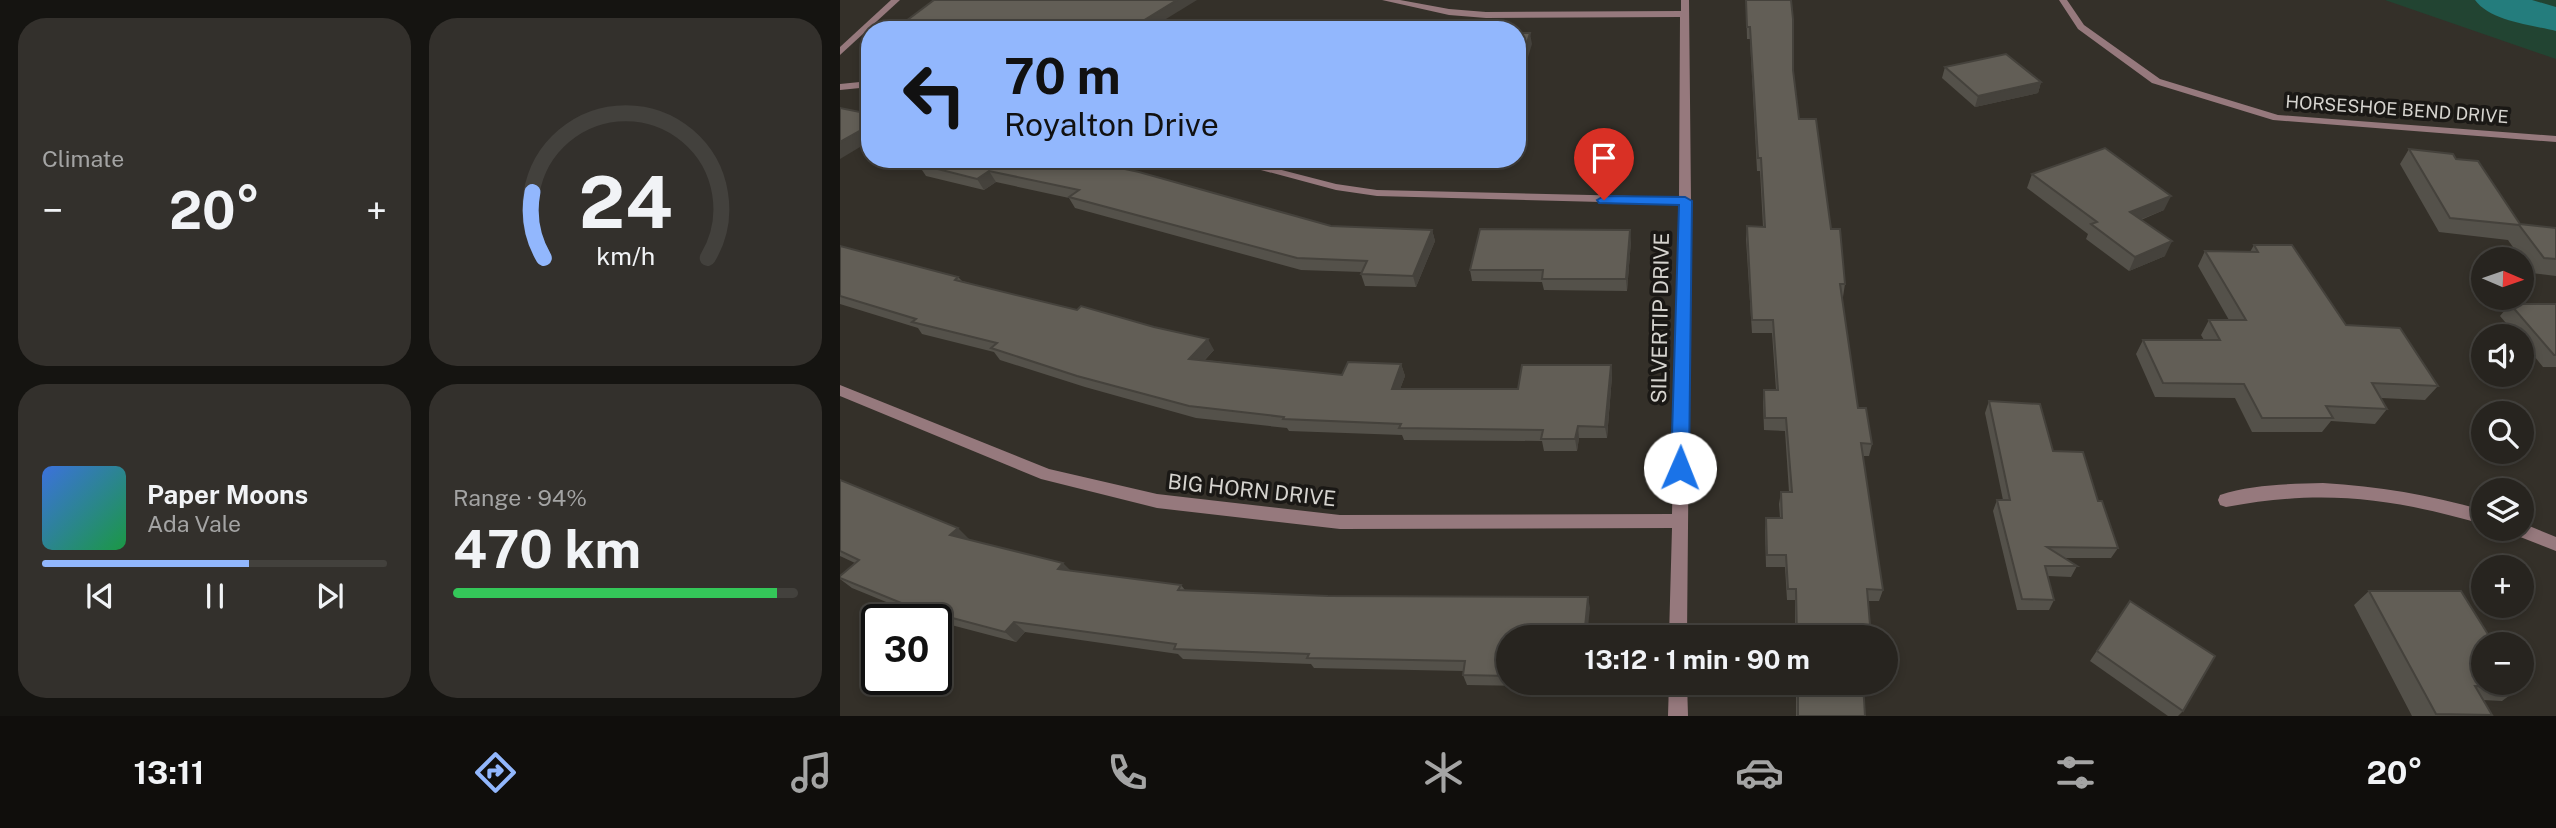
<!DOCTYPE html>
<meta charset="utf-8">
<style>
:root{--surface:#27241f;--page:#33302c;--text:#f1f3f6;--muted:#a4a4a4;--line:#43413d;--accent:#92b7fd}
body{margin:0;font-family:"Public Sans",sans-serif;background:var(--page);color:var(--text);height:100vh;display:flex;flex-direction:column;font-size:26px;white-space:nowrap}
*{box-sizing:border-box;margin:0}
p{font-size:23px;color:var(--muted)}
.icon{flex:none;width:38px;height:38px;fill:none;stroke:currentColor;stroke-width:2;stroke-linecap:round;stroke-linejoin:round}
.map{position:relative;flex:1;overflow:hidden}
.side{display:flex;flex-direction:column;gap:18px;padding:18px;background:#151411;width:840px}
.side>*{flex:none}
.banner{position:absolute;left:21px;top:21px;width:665px;height:147px;border-radius:28px;box-shadow:0 4px 10px #0003,0 0 0 2px var(--line);background:#92b7fd;color:#111;overflow:hidden}
.needle{width:46px;rotate:92deg}
.buttons{position:absolute;left:1631px;top:247px;display:grid;gap:14px}
.buttons a{display:grid;place-items:center;width:63px;height:63px;border-radius:50%;background:var(--surface);box-shadow:0 4px 10px #0003,0 0 0 2px var(--line);font-size:35px}
.speed{position:absolute;left:21px;top:604px;display:flex;gap:14px;font-size:35px;font-weight:700;text-align:center}
.speed>*{display:grid;place-content:center;width:91px;height:91px;border-radius:50%;background:var(--surface);box-shadow:0 4px 10px #0003,0 0 0 2px var(--line);line-height:1}
.speed .limit{border:4px solid #111;border-radius:10px;background:#fff;color:#111}
.pin{position:absolute;display:grid;place-items:center;width:60px;height:60px;color:#fff;margin:-72px -30px;border-radius:50% 50% 50% 0;rotate:-45deg;box-shadow:0 0 7px #0007}
.pin .icon{rotate:45deg}
.me{position:absolute;width:77px;margin:-38px;rotate:1deg;stroke-linejoin:round;filter:drop-shadow(0 0 5px #0008)}
.turn{display:flex;align-items:center;gap:24px;height:147px;padding:0 28px;font-size:32px}
.turn .icon{width:91px;height:91px;stroke-width:2.5}
.turn b{display:block;font-size:49px;line-height:60px}
.big{font-size:52px;font-weight:700;line-height:1.1}
.side .tile{flex:1;display:flex;flex-direction:column;justify-content:center;gap:10px;min-width:0;padding:0 24px;border-radius:28px;background:var(--page)}
.side .dial{align-items:center;gap:0}
.dial svg{height:182px;overflow:visible;fill:none;stroke:var(--line);stroke-width:7;stroke-linecap:round;text-anchor:middle}
.dial text{fill:var(--text);stroke:none}
.song{display:flex;align-items:center;gap:21px}
.cover{width:84px;height:84px;border-radius:10px;background:linear-gradient(135deg,hsl(220 70% 55%),hsl(140 70% 35%))}
.played{height:7px;border-radius:4px;background:linear-gradient(90deg,var(--accent) 60%,var(--line) 60%)}
.keys{display:flex;justify-content:space-around;direction:ltr}
.heat{display:flex;justify-content:space-between;align-items:center;font-size:38px;direction:ltr}
.charge{height:10px;border-radius:5px;background:linear-gradient(90deg,#34c759 94%,var(--line) 0)}
.side .tiles{flex:1;display:grid;gap:18px;grid-template-columns:repeat(2,1fr)}
.trip{position:absolute;left:656px;top:625px;width:402px;height:70px;border-radius:35px;background:var(--surface);box-shadow:0 4px 10px #0003,0 0 0 2px var(--line);font-weight:700;line-height:70px;text-align:center}
.menu{display:flex;height:112px;justify-content:space-around;align-items:center;background:#100e0c;color:var(--muted)}
.menu .icon{width:49px;height:49px}
.menu .selected{color:var(--accent)}
.menu b{font-size:32px;color:var(--text)}
main{display:flex;flex:1;min-height:0}
.map>svg:first-child{display:block}
</style>
<main>
<section class="side">
<div class="tiles">
<div class="tile"><p>Climate</p>
<div class="heat"><a>−</a><b class="big">20°</b><a>+</a></div>
</div>
<div class="tile dial"><svg viewBox="0 0 100 80">
<path d="M14 69A42 42 0 1 1 86 69"/>
<path d="M14 69A42 42 0 0 1 9 40" stroke="#92b7fd"/>
<text x="50" y="56" font-size="32" font-weight="700">24</text>
<text x="50" y="72" font-size="11">km/h</text>
</svg></div>
<div class="tile">
<div class="song"><i class="cover"></i><div><b>Paper Moons</b><p>Ada Vale</p></div></div>
<div class="played"></div>
<div class="keys"><svg class="icon" aria-label="previous" viewBox="0 0 24 24"><path d="M18 5L8 12l10 7zM5 5v14"/></svg><svg class="icon" aria-label="pause" viewBox="0 0 24 24"><path d="M8 5v14M16 5v14"/></svg><svg class="icon" aria-label="next" viewBox="0 0 24 24"><path d="M6 5l10 7-10 7zM19 5v14"/></svg></div>
</div>
<div class="tile"><p>Range · 94%</p><b class="big">470 km</b><div class="charge"></div></div>
</div>
</section>
<div class="map">
<svg width="1716" height="716" viewBox="0 0 1716 716">
<rect width="100%" height="100%" fill="#343029"/>
<path fill="#224432" d="M 1545,0 L 1716,0 L 1716,59 Z"/>
<g fill="none" stroke-linecap="round" stroke-linejoin="round">
<path fill="#247d7d" fill-rule="evenodd" d="M 1635,0 L 1692,0 L 1716,7 L 1716,31 C 1692,25 1650,21 1635,0 Z"/>
<g fill="#96797d" fill-rule="evenodd">
<path d="M 51,0 L 60,0 L 0,55 L 0,47 Z"/>
<path d="M 542,0 L 560,0 L 609,9 L 646,12 L 841,11 L 841,0 L 849,0 L 851,201 L 847,637 L 829,637 L 832,528 L 500,529 L 317,508 L 201,479 L 0,396 L 0,385 L 209,469 L 317,494 L 500,515 L 832,514 L 839,204 L 537,196 L 496,190 L 380,159 L 399,159 L 496,184 L 537,190 L 839,197 L 840,17 L 646,18 L 609,15 Z"/>
<path d="M 1219,0 L 1227,0 L 1244,25 L 1320,79 L 1438,115 L 1716,136 L 1716,142 L 1433,120 L 1312,83 L 1238,29 Z"/>
<path d="M 30,81 L 30,87 L 0,90 L 0,84 Z"/>
<path d="M 1483,483 C 1538,486 1590,495 1643,510 L 1643,524 C 1549,498 1484,489 1386,507 L 1380,505 L 1378,500 L 1380,495 C 1412,484 1450,484 1483,483 Z"/>
<path d="M 1682,523 L 1716,537 L 1716,551 L 1670,533 L 1668,528 L 1682,528 Z"/>
<path d="M 829,682 L 847,682 L 848,716 L 828,716 Z"/>
</g>
</g>
<g fill="#54514a">
<path d="M 906,0 L 951,0 L 953,70 L 959,119 L 991,229 L 1005,284 L 1003,297 L 1002,297 L 1018,408 L 1032,444 L 1029,456 L 1023,456 L 1043,590 L 1039,601 L 1028,601 L 1031,637 L 955,637 L 955,600 L 947,600 L 945,567 L 926,567 L 925,530 L 926,518 L 940,518 L 939,504 L 941,492 L 949,492 L 945,431 L 924,430 L 923,402 L 924,390 L 936,390 L 932,333 L 912,333 L 906,239 L 907,226 L 923,227 L 920,171 L 917,171 L 910,39 L 907,39 Z"/>
<path d="M 1105,67 L 1201,82 L 1198,93 L 1135,107 L 1102,78 Z"/>
<path d="M 1569,149 L 1616,159 L 1680,224 L 1716,228 L 1716,276 L 1691,273 L 1668,240 L 1599,232 L 1560,164 Z"/>
<path d="M 86,159 L 491,226 L 592,230 L 595,241 L 576,287 L 525,286 L 521,274 L 522,272 L 461,270 L 235,208 L 229,198 L 156,182 L 144,190 L 86,176 L 78,164 Z"/>
<path d="M 1192,174 L 1324,210 L 1301,220 L 1325,256 L 1289,271 L 1246,239 L 1248,234 L 1187,188 Z"/>
<path d="M 791,241 L 787,291 L 704,290 L 702,282 L 632,281 L 630,270 Z"/>
<path d="M 1414,245 L 1506,325 L 1598,386 L 1585,400 L 1541,398 L 1547,409 L 1535,424 L 1491,421 L 1482,432 L 1412,432 L 1395,398 L 1315,397 L 1296,354 L 1303,340 L 1364,340 L 1361,335 L 1369,320 L 1389,320 L 1358,266 L 1365,251 L 1410,252 Z"/>
<path d="M 0,246 L 118,277 L 122,281 L 374,350 L 365,360 L 502,375 L 561,364 L 565,376 L 560,389 L 678,389 L 771,365 L 772,376 L 767,438 L 739,438 L 737,451 L 704,451 L 702,441 L 564,440 L 562,435 L 449,431 L 447,428 L 356,418 L 245,387 L 160,360 L 154,352 L 82,334 L 78,328 L 0,304 Z"/>
<path d="M 1670,304 L 1716,304 L 1716,367 L 1703,367 L 1682,341 L 1682,336 L 1677,336 L 1660,316 Z"/>
<path d="M 1149,401 L 1213,451 L 1258,501 L 1278,548 L 1271,558 L 1224,558 L 1237,566 L 1231,577 L 1208,576 L 1214,600 L 1209,610 L 1177,610 L 1153,511 L 1157,500 L 1163,500 L 1145,413 Z"/>
<path d="M 0,480 L 128,539 L 230,571 L 341,585 L 345,590 L 750,608 L 668,637 L 668,682 L 741,682 L 741,687 L 627,685 L 623,675 L 623,671 L 474,668 L 471,664 L 343,659 L 338,654 L 185,632 L 176,642 L 96,621 L 96,620 L 83,617 L 12,588 L 0,579 L 15,563 L 0,556 Z"/>
<path d="M 1529,591 L 1681,687 L 1662,701 L 1643,700 L 1652,715 L 1650,716 L 1572,716 L 1514,605 Z"/>
<path d="M 1290,601 L 1343,711 L 1338,716 L 1328,716 L 1250,661 Z"/>
<path d="M 956,682 L 1023,682 L 1025,716 L 956,716 Z"/>
</g>
<g fill="#45423c">
<path d="M 337,0 L 357,0 L 308,30 L 288,30 Z"/>
<path d="M 690,33 L 692,44 L 677,93 L 677,76 Z"/>
<path d="M 1201,82 L 1198,93 L 1135,107 L 1138,96 Z"/>
<path d="M 30,125 L 30,141 L 0,159 L 0,142 Z"/>
<path d="M 149,171 L 156,182 L 144,190 L 137,179 Z"/>
<path d="M 1331,196 L 1324,210 L 1284,226 L 1290,212 Z"/>
<path d="M 592,230 L 595,241 L 576,287 L 573,276 Z"/>
<path d="M 790,230 L 791,241 L 787,291 L 786,279 Z"/>
<path d="M 1332,241 L 1325,256 L 1289,271 L 1295,257 Z"/>
<path d="M 368,339 L 374,350 L 355,370 L 349,359 Z"/>
<path d="M 561,364 L 565,376 L 556,400 L 552,389 Z"/>
<path d="M 771,365 L 772,376 L 767,438 L 765,427 Z"/>
<path d="M 738,426 L 739,438 L 737,451 L 735,439 Z"/>
<path d="M 118,528 L 129,539 L 122,546 L 110,535 Z"/>
<path d="M 223,563 L 233,573 L 218,569 Z"/>
<path d="M 748,597 L 750,608 L 747,637 L 744,637 Z"/>
<path d="M 174,622 L 185,632 L 176,642 L 165,632 Z"/>
</g>
<g fill="#625e56" stroke="#45423c" stroke-width="2">
<path d="M 94,0 L 337,0 L 288,30 L 54,30 Z"/>
<path d="M 906,0 L 951,0 L 953,19 L 953,70 L 959,119 L 976,119 L 991,229 L 1000,229 L 1005,284 L 1000,284 L 1018,408 L 1026,408 L 1032,444 L 1021,443 L 1043,590 L 1027,589 L 1031,637 L 957,637 L 956,589 L 948,589 L 946,555 L 927,555 L 926,518 L 942,518 L 941,492 L 952,492 L 946,418 L 925,418 L 924,390 L 938,390 L 933,320 L 912,320 L 907,226 L 925,227 L 921,158 L 918,158 L 910,27 L 907,27 Z"/>
<path d="M 677,33 L 690,33 L 677,76 Z"/>
<path d="M 1166,54 L 1201,82 L 1138,96 L 1105,67 Z"/>
<path d="M 0,108 L 30,114 L 30,125 L 0,142 Z"/>
<path d="M 1265,148 L 1331,196 L 1290,212 L 1332,241 L 1295,257 L 1251,224 L 1257,222 L 1192,174 Z"/>
<path d="M 1569,149 L 1613,154 L 1616,159 L 1638,161 L 1680,224 L 1716,228 L 1716,259 L 1704,258 L 1679,225 L 1610,218 Z"/>
<path d="M 86,159 L 238,159 L 299,172 L 491,226 L 592,230 L 573,276 L 521,274 L 527,261 L 457,258 L 229,197 L 239,190 L 149,171 L 137,179 L 78,164 Z"/>
<path d="M 640,229 L 790,230 L 786,279 L 702,279 L 703,270 L 630,270 Z"/>
<path d="M 1414,245 L 1452,245 L 1506,325 L 1560,328 L 1598,386 L 1532,383 L 1547,409 L 1486,406 L 1493,418 L 1422,418 L 1404,384 L 1323,383 L 1303,340 L 1380,340 L 1369,320 L 1406,320 L 1365,251 L 1418,252 Z"/>
<path d="M 0,246 L 118,277 L 115,280 L 237,310 L 241,306 L 314,327 L 368,339 L 349,359 L 502,375 L 508,362 L 561,364 L 552,389 L 678,389 L 682,365 L 771,365 L 765,427 L 738,426 L 735,439 L 701,439 L 703,430 L 559,428 L 561,424 L 443,419 L 444,417 L 349,406 L 237,376 L 151,348 L 157,343 L 72,322 L 76,319 L 0,296 Z"/>
<path d="M 1670,304 L 1716,304 L 1716,355 L 1714,355 Z"/>
<path d="M 1149,401 L 1200,404 L 1213,451 L 1243,452 L 1258,501 L 1262,501 L 1278,548 L 1207,547 L 1237,566 L 1205,566 L 1214,600 L 1182,599 L 1157,500 L 1170,500 Z"/>
<path d="M 0,480 L 118,528 L 110,535 L 223,563 L 218,569 L 341,585 L 338,590 L 488,596 L 748,597 L 744,637 L 668,637 L 668,676 L 623,675 L 625,661 L 467,658 L 469,654 L 334,649 L 336,644 L 174,622 L 165,632 L 71,607 L 0,578 L 0,576 L 19,560 L 0,551 Z"/>
<path d="M 1529,591 L 1621,591 L 1654,644 L 1643,644 L 1643,682 L 1678,682 L 1681,687 L 1635,686 L 1652,715 L 1596,714 Z"/>
<path d="M 1290,601 L 1375,656 L 1343,711 L 1257,651 Z"/>
<path d="M 958,682 L 1023,682 L 1025,716 L 958,716 Z"/>
</g>
<path fill="#1a73e8" stroke="#114b97" stroke-width="2" d="M 764,196 L 845,197 L 852,201 L 849,468 L 846,473 L 834,473 L 831,468 L 839,205 L 759,203 L 757,200 Z"/>
<g text-anchor="middle" dominant-baseline="central" stroke-width="7" stroke-linejoin="round" paint-order="stroke">
<g font-size="18" fill="#d6d4cf" stroke="#1a1815">
<text transform="translate(1557 109) rotate(4)">HORSESHOE BEND DRIVE</text>
</g>
<g font-size="21" fill="#d6d4cf" stroke="#1a1815">
<text transform="translate(820 318) rotate(-89)">SILVERTIP DRIVE</text>
<text transform="translate(412 490) rotate(6)">BIG HORN DRIVE</text>
</g>
</g>
</svg>
<div class="buttons">
<a><svg class="needle" viewBox="-14 -14 28 28"><path d="M0-13l5 13h-10z" fill="#e53935"/><path d="M0 13l5-13h-10z" fill="#a4a4a4"/></svg></a>
<a><svg class="icon" aria-label="sound" viewBox="0 0 24 24"><path d="M4 9h4l5-4v14l-5-4H4zM17 9q2 3 0 6"/></svg></a>
<a><svg class="icon" aria-label="search" viewBox="0 0 24 24"><circle cx="10" cy="10" r="6"/><path d="M15 15l6 6"/></svg></a>
<a><svg class="icon" aria-label="layers" viewBox="0 0 24 24"><path d="M12 4l9 5-9 5-9-5zM3 14l9 5 9-5"/></svg></a>
<a>+</a>
<a>−</a>
</div>
<div class="speed"><div class="limit">30</div></div>
<div class="pin" style="left:764px;top:200px;background:#d93025"><svg class="icon" aria-label="arrive" viewBox="0 0 24 24"><path d="M6 21V4h12l-3 4 3 4H6"/></svg></div>
<svg class="me" style="left:840px;top:468px" viewBox="-20 -20 40 40"><circle r="19" fill="#fff"/><path d="M0-13L10 11 0 6-10 11z" fill="#1a73e8"/></svg>
<div class="trip">13:12 · 1 min · 90 m</div>
<div class="banner">
<div class="turn"><svg class="icon" aria-label="left" viewBox="0 0 24 24"><path d="M17 20v-9H6M10 6l-5 5 5 5"/></svg><div><b>70 m</b>Royalton Drive</div></div>
</div>
</div>
</main>
<nav class="menu">
<b>13:11</b>
<svg class="icon selected" aria-label="directions" viewBox="0 0 24 24"><path d="M12 3l9 9-9 9-9-9zM9 14v-3h6M13 9l2 2-2 2"/></svg>
<svg class="icon" aria-label="music" viewBox="0 0 24 24"><path d="M9 18V5l10-2v13"/><circle cx="6" cy="18" r="3"/><circle cx="16" cy="16" r="3"/></svg>
<svg class="icon" aria-label="phone" viewBox="0 0 24 24"><path d="M5 4h4l2 5-3 2q2 4 5 5l2-3 5 2v4C11 20 4 13 5 4z"/></svg>
<svg class="icon" aria-label="climate" viewBox="0 0 24 24"><path d="M12 3v18M4 7l16 10M4 17L20 7"/></svg>
<svg class="icon" aria-label="car" viewBox="0 0 24 24"><path d="M5 17H2v-5l4-1 3-4h7l3 4 3 1v5h-3M9 17h6M6 11h13"/><circle cx="7" cy="17" r="2"/><circle cx="17" cy="17" r="2"/></svg>
<svg class="icon" aria-label="filters" viewBox="0 0 24 24"><path d="M4 7h16M4 17h16"/><circle cx="9" cy="7" r="2"/><circle cx="15" cy="17" r="2"/></svg>
<b>20°</b>
</nav>
